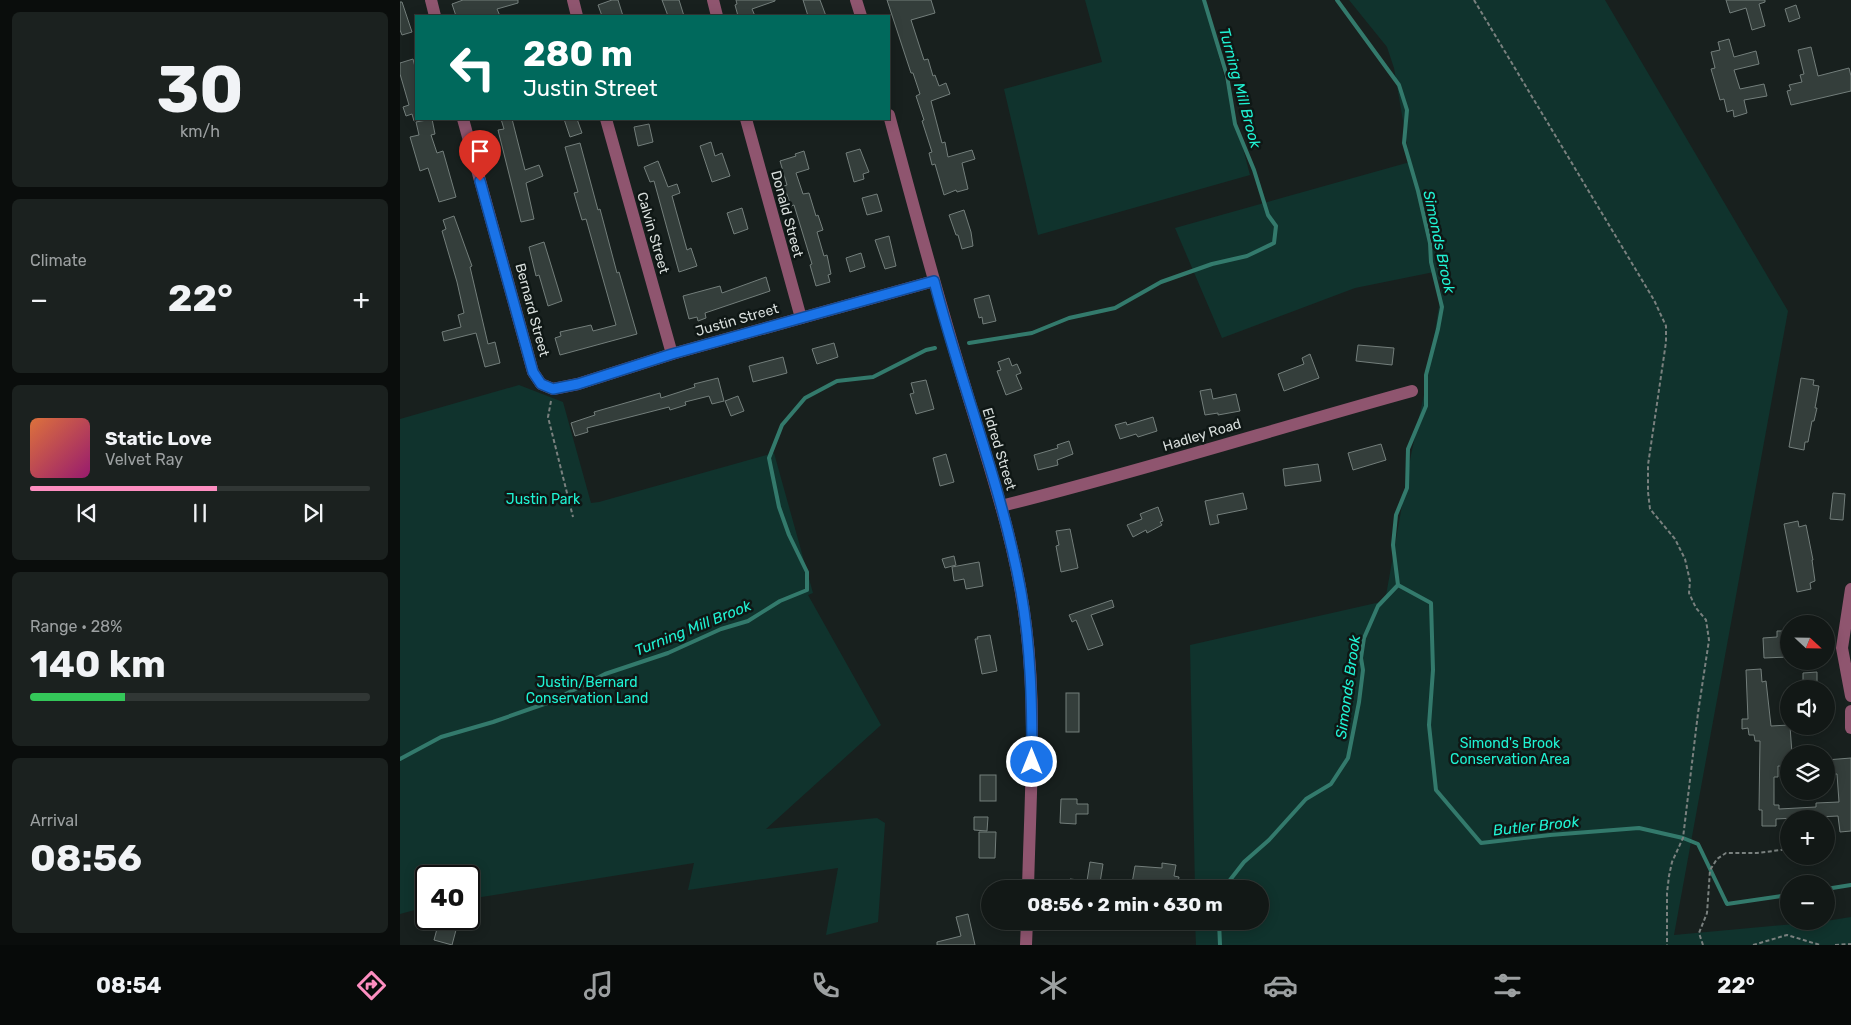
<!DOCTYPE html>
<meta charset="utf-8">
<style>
:root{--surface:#121816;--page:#1b211f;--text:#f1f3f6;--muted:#9ca0a1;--line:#313735;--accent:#fd8ec0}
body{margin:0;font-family:Rubik,sans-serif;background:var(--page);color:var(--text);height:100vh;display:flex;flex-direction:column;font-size:19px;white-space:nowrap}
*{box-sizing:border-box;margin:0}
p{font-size:16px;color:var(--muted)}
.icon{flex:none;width:28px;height:28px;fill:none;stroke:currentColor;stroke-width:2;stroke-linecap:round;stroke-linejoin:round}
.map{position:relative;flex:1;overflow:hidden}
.side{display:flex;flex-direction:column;gap:12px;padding:12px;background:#0a0d0c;width:400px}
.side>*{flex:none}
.banner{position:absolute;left:15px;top:15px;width:475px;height:105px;border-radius:0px;box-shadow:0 2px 12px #0003,0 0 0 1px var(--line);background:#00695c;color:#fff;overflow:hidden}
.needle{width:32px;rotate:112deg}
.tools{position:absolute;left:1380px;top:615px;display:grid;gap:10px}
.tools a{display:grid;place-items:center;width:55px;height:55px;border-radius:50%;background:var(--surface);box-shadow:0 2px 12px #0003,0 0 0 1px var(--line);font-size:25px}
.speed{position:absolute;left:15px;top:865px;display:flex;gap:10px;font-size:25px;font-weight:700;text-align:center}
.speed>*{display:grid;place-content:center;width:65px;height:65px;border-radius:50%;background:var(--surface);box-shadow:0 2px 12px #0003,0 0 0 1px var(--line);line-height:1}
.speed .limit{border:2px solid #111;border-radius:8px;background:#fff;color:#111}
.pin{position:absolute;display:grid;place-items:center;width:42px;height:42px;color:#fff;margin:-51px -21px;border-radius:50% 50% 50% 0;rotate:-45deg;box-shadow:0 0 5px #0007}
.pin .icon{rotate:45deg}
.me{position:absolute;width:55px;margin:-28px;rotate:0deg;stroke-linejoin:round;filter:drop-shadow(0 0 4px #0008)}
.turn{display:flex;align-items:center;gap:18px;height:105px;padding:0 25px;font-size:22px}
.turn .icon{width:65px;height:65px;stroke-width:2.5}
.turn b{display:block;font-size:35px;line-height:42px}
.big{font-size:38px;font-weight:700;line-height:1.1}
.side .tile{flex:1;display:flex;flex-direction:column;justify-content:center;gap:8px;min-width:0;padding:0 18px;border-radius:8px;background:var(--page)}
.side .dial{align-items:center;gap:0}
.dial b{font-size:65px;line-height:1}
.song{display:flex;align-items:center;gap:15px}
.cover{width:60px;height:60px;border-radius:8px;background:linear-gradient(135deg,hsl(20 70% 55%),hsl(320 70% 35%))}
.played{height:5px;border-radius:2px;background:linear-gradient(90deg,var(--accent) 55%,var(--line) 55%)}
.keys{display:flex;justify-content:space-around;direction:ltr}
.heat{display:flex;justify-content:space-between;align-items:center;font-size:28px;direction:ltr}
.charge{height:8px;border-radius:4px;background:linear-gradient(90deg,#34c759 28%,var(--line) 0)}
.trip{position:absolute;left:581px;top:880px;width:288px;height:50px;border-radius:25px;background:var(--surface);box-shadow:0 2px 12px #0003,0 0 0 1px var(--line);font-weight:700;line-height:50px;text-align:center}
.menu{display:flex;height:80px;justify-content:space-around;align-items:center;background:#070a09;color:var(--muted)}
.menu .icon{width:35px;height:35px}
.menu .current{color:var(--accent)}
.menu b{font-size:22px;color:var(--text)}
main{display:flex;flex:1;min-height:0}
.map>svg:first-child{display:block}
</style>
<main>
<section class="side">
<div class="tile dial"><b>30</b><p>km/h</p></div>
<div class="tile"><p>Climate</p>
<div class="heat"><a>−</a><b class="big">22°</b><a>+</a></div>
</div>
<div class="tile">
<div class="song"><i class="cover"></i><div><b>Static Love</b><p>Velvet Ray</p></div></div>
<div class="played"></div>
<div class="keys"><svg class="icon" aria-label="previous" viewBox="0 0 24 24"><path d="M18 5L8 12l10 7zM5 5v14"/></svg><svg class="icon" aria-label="pause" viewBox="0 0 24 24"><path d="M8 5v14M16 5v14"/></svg><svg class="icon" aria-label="next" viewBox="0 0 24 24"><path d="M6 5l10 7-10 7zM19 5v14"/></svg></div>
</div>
<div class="tile"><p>Range · 28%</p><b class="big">140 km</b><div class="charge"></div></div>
<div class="tile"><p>Arrival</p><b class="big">08:56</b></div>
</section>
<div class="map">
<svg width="1451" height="945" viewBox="0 0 1451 945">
<rect width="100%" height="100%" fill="#18201e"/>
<g fill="#10332d">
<path d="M 685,0 L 804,0 L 850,175 L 638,235 L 604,89 L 702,62 Z"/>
<path d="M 949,0 L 1205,0 L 1388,311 L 1274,935 L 1426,921 L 1451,917 L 1451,945 L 796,945 L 795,921 L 860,921 L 860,889 L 795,889 L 790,645 L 985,601 L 1011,455 L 1028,376 L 1042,286 L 1034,272 L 955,288 L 822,338 L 775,228 L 1010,162 L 994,68 L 987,47 Z"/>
<path d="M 119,385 L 163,402 L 191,503 L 199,502 L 374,453 L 413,593 L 408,595 L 481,725 L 366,829 L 477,818 L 485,823 L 478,922 L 426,935 L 438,868 L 288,890 L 294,863 L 69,899 L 69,876 L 26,876 L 26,907 L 0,914 L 0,419 Z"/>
</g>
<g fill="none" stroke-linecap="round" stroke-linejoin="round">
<g stroke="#337a6c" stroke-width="4">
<path d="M 569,343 L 632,333 L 669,318 L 715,308 L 761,282 L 812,264 L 847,256 L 874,243 L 876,226 L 868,215 L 854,170 L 835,124 L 827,76 L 804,0"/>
<path d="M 998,585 L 1031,603 L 1033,670 L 1029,725 L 1036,790 L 1081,843 L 1150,835 L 1239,828 L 1283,838 L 1298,844 L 1327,904 L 1389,895"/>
<path d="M 0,759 L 41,737 L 93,722 L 150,702 L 205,674 L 268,653 L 321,629 L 348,621 L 380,601 L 407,590 L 407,572 L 389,535 L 379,507 L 369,458 L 382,425 L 405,398 L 437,381 L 473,377 L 526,350 L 535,348"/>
<path d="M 823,889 L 844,862 L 869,840 L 906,799 L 931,784 L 948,758 L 959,702 L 963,670 L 961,658 L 964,638 L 978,606 L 998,585 L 993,545 L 996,515 L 1007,488 L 1008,449 L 1026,406 L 1026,375 L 1038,329 L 1042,307 L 1031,262 L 1030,243 L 1018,191 L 1004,143 L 1007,110 L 999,85 L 937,0"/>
<path d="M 1426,889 L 1451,885"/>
<path d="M 819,921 L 820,945"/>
</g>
</g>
<g fill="#343e3b" stroke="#737e7b">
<path d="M 63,0 L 118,0 L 118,3 L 97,9 L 100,16 L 56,16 L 52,4 Z"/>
<path d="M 212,0 L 218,0 L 223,16 L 202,16 L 198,5 Z"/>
<path d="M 262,0 L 279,0 L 284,16 L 268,16 Z"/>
<path d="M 336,0 L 375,0 L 375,1 L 352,9 L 355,16 L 338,16 L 335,5 L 337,4 Z"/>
<path d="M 403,0 L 420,0 L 426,16 L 408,16 Z"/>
<path d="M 487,0 L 531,0 L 535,13 L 511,20 L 524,60 L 528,59 L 533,76 L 535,75 L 539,86 L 546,83 L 550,94 L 531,101 L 542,143 L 545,142 L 548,157 L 572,150 L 575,159 L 562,163 L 568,189 L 557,192 L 556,190 L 544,195 L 535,164 L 532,165 L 529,153 L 532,152 L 522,121 L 524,120 L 516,96 L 520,94 L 513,73 L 511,73 Z"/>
<path d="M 1326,0 L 1365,0 L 1365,2 L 1359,4 L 1365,26 L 1352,30 L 1346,8 L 1330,13 Z"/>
<path d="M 0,2 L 2,2 L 12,32 L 2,35 L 0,30 Z"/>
<path d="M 1396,5 L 1400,18 L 1389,22 L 1385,9 Z"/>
<path d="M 1329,39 L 1334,57 L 1356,51 L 1359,64 L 1334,70 L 1340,89 L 1364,84 L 1367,96 L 1344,100 L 1347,113 L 1334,117 L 1333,110 L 1327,112 L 1324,99 L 1320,100 L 1311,69 L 1315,68 L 1311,52 L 1320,50 L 1318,42 Z"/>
<path d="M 1411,47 L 1418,76 L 1449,68 L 1451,76 L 1451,91 L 1391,105 L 1387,91 L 1391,90 L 1389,85 L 1402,82 L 1400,75 L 1404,74 L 1398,50 Z"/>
<path d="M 13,59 L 16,71 L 16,120 L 14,121 L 12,114 L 6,116 L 3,107 L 9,105 L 0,74 L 0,63 Z"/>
<path d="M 32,119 L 35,134 L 31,135 L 37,153 L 43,151 L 56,197 L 39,202 L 28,168 L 20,171 L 10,137 L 19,135 L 16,122 Z"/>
<path d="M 101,119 L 112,119 L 125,170 L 139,165 L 143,176 L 126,183 L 134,219 L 121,222 L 98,130 L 104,129 Z"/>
<path d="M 164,119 L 177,119 L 182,133 L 170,137 Z"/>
<path d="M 249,124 L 253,142 L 238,146 L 234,127 Z"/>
<path d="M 311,142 L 315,156 L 322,153 L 330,176 L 312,182 L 300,146 Z"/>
<path d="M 180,143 L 198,210 L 200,209 L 217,273 L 219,272 L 237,334 L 160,355 L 155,338 L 161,336 L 160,332 L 191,325 L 193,331 L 216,325 L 186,219 L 182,220 L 174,193 L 178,192 L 165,147 Z"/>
<path d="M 460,149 L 469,172 L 463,174 L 464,179 L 454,182 L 446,153 Z"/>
<path d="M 404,151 L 409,169 L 396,173 L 403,194 L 409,193 L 416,216 L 418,215 L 423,230 L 417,232 L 424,256 L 427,255 L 431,274 L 428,275 L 430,282 L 416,286 L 410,265 L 412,264 L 394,205 L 391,206 L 384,186 L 387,185 L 380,161 L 396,156 L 395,154 Z"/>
<path d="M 258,161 L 268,187 L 277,184 L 280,193 L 272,196 L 275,207 L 287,250 L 291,248 L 297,266 L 279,272 L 254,181 L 250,182 L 244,167 Z"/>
<path d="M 477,194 L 482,211 L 467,215 L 462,198 Z"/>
<path d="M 342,208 L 348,229 L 334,234 L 327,213 Z"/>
<path d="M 564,210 L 571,232 L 573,246 L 562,249 L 558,235 L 556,235 L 549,215 Z"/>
<path d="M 54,216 L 72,266 L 70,267 L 88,344 L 95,342 L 100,363 L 85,367 L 76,333 L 44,341 L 42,332 L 61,327 L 58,315 L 64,313 L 57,282 L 42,231 L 46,229 L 43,220 Z"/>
<path d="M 489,236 L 496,266 L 485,269 L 475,240 Z"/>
<path d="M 144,242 L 162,301 L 148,306 L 139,275 L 136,276 L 129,247 Z"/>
<path d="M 461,253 L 465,267 L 450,272 L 446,258 Z"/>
<path d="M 366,277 L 370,291 L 305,313 L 306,318 L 298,321 L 297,317 L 289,319 L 283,296 L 320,286 L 322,293 Z"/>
<path d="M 589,295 L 596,321 L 583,324 L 582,317 L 579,318 L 574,299 Z"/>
<path d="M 434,343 L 438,357 L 417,364 L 412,349 Z"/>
<path d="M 958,345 L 994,348 L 992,365 L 956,361 Z"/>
<path d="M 910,354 L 919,378 L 884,391 L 878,374 L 904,364 L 902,358 Z"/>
<path d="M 383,357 L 387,373 L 353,382 L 349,366 Z"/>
<path d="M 609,358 L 612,366 L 617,364 L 621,373 L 616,375 L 622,389 L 606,395 L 597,371 L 601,370 L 598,362 Z"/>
<path d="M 318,378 L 324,401 L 312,404 L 309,396 L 285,402 L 286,405 L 270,410 L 269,407 L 187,428 L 188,432 L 175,436 L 171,423 L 195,415 L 194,412 L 260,393 L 261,398 L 295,387 L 294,384 Z"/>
<path d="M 1401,378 L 1414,380 L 1413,385 L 1419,386 L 1415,408 L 1417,408 L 1414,421 L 1412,421 L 1408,442 L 1405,442 L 1404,450 L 1389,447 Z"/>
<path d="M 526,380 L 534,409 L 516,414 L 510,394 L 514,393 L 511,383 Z"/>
<path d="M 811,389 L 813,399 L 836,394 L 840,411 L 818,415 L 818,413 L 805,415 L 800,391 Z"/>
<path d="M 338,396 L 344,411 L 331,416 L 325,401 Z"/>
<path d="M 753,417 L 757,431 L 738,437 L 736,434 L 720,439 L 715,425 L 726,422 L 727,425 Z"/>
<path d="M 669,441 L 673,454 L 657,460 L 658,465 L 638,470 L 634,455 L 658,448 L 657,445 Z"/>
<path d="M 981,444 L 986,460 L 953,470 L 948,453 Z"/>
<path d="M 546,454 L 554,482 L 540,486 L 533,458 Z"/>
<path d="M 918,464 L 921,481 L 885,486 L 883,469 Z"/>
<path d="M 843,493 L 847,509 L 817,515 L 819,523 L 810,525 L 805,501 Z"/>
<path d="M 1433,493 L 1445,494 L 1443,520 L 1430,519 Z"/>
<path d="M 758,507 L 763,521 L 760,522 L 762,525 L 747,533 L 746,530 L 733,537 L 727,525 L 742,519 L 740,514 Z"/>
<path d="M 1398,521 L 1399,527 L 1406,525 L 1413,560 L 1412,560 L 1415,581 L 1410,583 L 1411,589 L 1397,592 L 1384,524 Z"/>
<path d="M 670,529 L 678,568 L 661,572 L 656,546 L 659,545 L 656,531 Z"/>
<path d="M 554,556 L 556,565 L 545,568 L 542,559 Z"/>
<path d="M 579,562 L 583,586 L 566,589 L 564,579 L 554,581 L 552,567 Z"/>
<path d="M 712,600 L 714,607 L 691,615 L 703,645 L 688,650 L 676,620 L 672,622 L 669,615 Z"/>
<path d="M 1377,631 L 1389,631 L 1389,657 L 1364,658 L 1363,638 L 1377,637 Z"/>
<path d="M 590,635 L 597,671 L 582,674 L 575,639 L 578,639 L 577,637 Z"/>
<path d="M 1361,669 L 1362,682 L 1366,681 L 1371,726 L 1389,725 L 1390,726 L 1392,754 L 1389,754 L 1389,767 L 1378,766 L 1378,777 L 1374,777 L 1374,805 L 1379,805 L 1379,809 L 1416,807 L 1416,803 L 1439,802 L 1437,774 L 1426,774 L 1426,760 L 1451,758 L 1451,831 L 1440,832 L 1438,816 L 1376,819 L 1376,826 L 1362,826 L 1362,810 L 1359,810 L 1360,741 L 1355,741 L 1354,735 L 1349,735 L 1348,728 L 1342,729 L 1342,719 L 1348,719 L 1346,670 Z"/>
<path d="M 1417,672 L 1417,686 L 1403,686 L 1403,673 Z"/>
<rect x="666" y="693" width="13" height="39"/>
<rect x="580" y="775" width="16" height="26"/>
<path d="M 661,799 L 677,799 L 677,804 L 688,804 L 688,814 L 676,814 L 676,824 L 660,823 Z"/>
<path d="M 574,817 L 588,817 L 587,831 L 574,830 Z"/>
<path d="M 579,832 L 596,832 L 595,858 L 579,858 Z"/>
<path d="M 690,862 L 703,864 L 699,889 L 669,889 L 670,879 L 687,881 Z"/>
<path d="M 762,863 L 776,865 L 774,876 L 779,877 L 777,889 L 747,887 L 747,889 L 731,889 L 735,866 L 762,868 Z"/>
<path d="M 568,914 L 575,945 L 537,945 L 537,942 L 561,936 L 556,917 Z"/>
<path d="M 38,925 L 56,930 L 52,945 L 34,940 Z"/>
</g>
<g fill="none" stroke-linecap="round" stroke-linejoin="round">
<g stroke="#7a817f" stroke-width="2" stroke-dasharray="4 2.5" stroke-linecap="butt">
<path d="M 1074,0 L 1254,300 L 1266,326 L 1266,342 L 1248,465 L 1248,492 L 1250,509 L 1275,539 L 1285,559 L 1290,581 L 1289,593 L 1296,608 L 1306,620 L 1309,640 L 1298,713 L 1283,838 L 1272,862 L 1269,876 L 1267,893 L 1267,945"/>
<path d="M 151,401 L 148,417 L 173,517"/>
<path d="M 1303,945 L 1299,933 L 1307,913 L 1310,870 L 1317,859 L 1326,853 L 1357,853 L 1389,849"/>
<path d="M 1353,945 L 1387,935 L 1420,945"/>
<path d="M 1435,945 L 1451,944"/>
</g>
<g stroke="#8f556f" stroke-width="12">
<path d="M 31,0 L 35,16"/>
<path d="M 173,0 L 177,16"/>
<path d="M 313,0 L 317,16"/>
<path d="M 456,0 L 461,16"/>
<path d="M 489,115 C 513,205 537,294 564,383 C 588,463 616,543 626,626 C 637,713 630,801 628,889"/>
<path d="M 63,119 L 133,372 L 141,384 L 153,389 L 178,384 L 272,354 L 534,281"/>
<path d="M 206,119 L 272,354"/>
<path d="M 346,119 L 401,318"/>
<path d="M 601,506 C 739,472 874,429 1012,391"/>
<path d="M 1451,589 L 1442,648 L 1451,696"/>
<path d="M 1451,711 L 1451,728"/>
<path d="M 626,945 L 627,921"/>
</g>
</g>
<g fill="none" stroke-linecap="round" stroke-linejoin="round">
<g stroke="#114b97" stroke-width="12">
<path id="route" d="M 80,181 L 133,372 L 141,384 L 153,389 L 178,384 L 272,354 L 534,281 C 561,385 602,486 621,592 C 631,648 632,705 632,762"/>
</g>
<use href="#route" stroke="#1a73e8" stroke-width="9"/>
</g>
<g text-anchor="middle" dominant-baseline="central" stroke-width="5" stroke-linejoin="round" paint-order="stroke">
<g font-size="14" fill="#d8dedc" stroke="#0f1715">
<text transform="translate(387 214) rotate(75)">Donald Street</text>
<text transform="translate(253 233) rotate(74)">Calvin Street</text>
<text transform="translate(132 310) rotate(75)">Bernard Street</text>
<text transform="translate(337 320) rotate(-16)">Justin Street</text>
<text transform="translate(802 435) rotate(-17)">Hadley Road</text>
<text transform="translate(599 449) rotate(73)">Eldred Street</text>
</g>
<g font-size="14" fill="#1ff2d3" stroke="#0f1715">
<text x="143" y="499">Justin Park</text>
<text x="187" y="682">Justin/Bernard<tspan x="187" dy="16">Conservation Land</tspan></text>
<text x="1110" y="743">Simond's Brook<tspan x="1110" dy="16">Conservation Area</tspan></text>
</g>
<g font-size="15" font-style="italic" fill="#20f2d3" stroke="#0f1715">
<text transform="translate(840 88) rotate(75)">Turning Mill Brook</text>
<text transform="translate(1039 242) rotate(78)">Simonds Brook</text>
<text transform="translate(293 628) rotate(-22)">Turning Mill Brook</text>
<text transform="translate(948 687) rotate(-82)">Simonds Brook</text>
<text transform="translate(1136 826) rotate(-6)">Butler Brook</text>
</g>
</g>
</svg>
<div class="tools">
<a><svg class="needle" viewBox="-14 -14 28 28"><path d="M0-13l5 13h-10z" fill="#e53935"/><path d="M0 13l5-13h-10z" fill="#9ca0a1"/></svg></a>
<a><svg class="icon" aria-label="sound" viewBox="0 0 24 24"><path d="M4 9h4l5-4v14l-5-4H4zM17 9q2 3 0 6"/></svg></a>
<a><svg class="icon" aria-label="layers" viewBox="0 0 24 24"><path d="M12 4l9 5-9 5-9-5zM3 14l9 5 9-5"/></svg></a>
<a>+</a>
<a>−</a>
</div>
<div class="speed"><div class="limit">40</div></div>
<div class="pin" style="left:80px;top:181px;background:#d93025"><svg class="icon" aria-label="arrive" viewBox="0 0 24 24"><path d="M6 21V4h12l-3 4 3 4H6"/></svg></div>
<svg class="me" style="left:632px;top:762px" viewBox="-20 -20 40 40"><circle r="17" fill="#1a73e8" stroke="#fff" stroke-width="3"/><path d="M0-11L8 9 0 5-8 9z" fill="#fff"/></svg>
<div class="trip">08:56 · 2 min · 630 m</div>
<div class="banner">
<div class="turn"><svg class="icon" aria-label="left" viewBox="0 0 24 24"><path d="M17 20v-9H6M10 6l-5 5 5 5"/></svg><div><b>280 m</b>Justin Street</div></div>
</div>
</div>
</main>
<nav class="menu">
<b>08:54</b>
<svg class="icon current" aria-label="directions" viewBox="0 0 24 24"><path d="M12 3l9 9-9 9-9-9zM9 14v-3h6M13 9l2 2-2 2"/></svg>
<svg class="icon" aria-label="music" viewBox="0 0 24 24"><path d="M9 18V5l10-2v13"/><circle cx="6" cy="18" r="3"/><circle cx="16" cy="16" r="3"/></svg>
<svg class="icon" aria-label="phone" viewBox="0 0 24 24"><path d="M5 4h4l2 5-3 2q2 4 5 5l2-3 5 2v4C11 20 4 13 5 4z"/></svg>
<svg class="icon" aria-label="climate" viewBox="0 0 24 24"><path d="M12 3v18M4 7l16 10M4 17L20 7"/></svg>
<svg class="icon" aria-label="car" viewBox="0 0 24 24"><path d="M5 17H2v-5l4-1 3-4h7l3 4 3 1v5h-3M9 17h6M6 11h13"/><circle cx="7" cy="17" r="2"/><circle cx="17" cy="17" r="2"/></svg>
<svg class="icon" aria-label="filters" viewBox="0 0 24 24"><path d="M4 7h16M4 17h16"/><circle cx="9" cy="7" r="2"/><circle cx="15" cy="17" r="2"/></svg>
<b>22°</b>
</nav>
